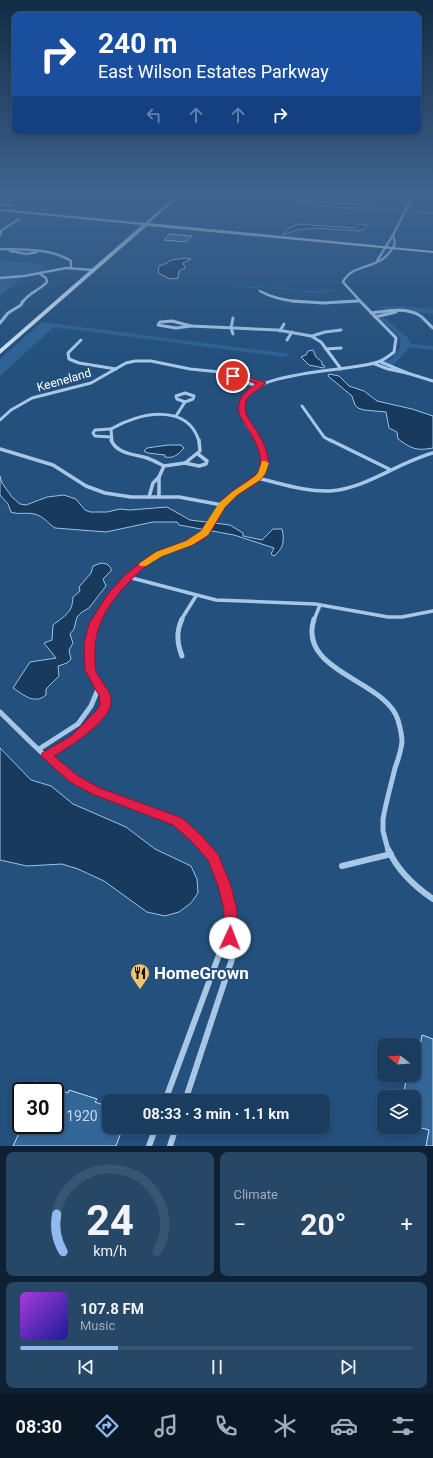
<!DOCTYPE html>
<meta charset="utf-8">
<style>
:root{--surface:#1a3c5e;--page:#274767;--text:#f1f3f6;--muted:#9fadbc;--line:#385673;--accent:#90b9f0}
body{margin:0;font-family:Roboto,sans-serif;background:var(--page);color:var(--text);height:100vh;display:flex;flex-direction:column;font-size:15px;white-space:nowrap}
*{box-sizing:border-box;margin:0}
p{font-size:13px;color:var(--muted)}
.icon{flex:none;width:22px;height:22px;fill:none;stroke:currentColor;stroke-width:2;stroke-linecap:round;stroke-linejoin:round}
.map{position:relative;height:1146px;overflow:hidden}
.panel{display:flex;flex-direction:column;gap:6px;padding:6px;background:#0e2134;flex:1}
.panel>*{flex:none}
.hud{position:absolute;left:12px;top:12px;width:409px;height:122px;border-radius:8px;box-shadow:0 2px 6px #0003,0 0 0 1px var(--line);background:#1a4fa0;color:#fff;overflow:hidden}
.needle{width:26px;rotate:287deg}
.tools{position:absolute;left:377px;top:1038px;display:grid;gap:8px}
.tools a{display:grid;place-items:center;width:44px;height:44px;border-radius:8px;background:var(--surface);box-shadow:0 2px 6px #0003,0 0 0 1px var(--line);font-size:20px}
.speed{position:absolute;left:12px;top:1082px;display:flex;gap:8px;font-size:20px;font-weight:700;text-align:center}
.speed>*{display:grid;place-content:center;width:52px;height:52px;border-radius:50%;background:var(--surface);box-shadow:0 2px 6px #0003,0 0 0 1px var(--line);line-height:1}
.speed .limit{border:2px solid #111;border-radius:6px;background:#fff;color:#111}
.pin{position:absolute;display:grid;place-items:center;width:34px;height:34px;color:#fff;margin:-17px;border:2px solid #fff;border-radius:50%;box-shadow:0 1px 4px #0007}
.me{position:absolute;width:44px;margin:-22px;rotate:2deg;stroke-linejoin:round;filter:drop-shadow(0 0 3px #0008)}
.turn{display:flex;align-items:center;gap:14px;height:84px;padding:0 20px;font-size:18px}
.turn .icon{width:52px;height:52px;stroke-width:2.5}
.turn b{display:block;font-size:28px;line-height:34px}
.lanes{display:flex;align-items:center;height:38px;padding:0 20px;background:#0003;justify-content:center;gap:20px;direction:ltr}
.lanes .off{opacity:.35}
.big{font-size:30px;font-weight:700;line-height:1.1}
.panel .card{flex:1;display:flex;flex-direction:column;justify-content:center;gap:6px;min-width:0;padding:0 14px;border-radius:8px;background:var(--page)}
.panel .dial{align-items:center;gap:0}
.dial svg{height:104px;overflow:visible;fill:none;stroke:var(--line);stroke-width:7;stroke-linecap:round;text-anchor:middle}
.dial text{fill:var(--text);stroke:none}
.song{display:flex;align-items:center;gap:12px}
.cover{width:48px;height:48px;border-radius:6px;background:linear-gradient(135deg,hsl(280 70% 55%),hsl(240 70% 35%))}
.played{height:4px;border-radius:2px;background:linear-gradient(90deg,var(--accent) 25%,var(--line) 25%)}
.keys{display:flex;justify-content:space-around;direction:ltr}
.heat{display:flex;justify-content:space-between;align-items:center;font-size:22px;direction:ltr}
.panel .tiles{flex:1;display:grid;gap:6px;grid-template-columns:1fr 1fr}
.card:last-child{grid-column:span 2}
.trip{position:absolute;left:102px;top:1094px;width:228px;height:40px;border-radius:8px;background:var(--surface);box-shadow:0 2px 6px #0003,0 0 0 1px var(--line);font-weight:700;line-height:40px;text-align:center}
.tab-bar{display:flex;height:64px;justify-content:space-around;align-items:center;background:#0a1826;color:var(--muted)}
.tab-bar .icon{width:28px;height:28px}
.tab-bar .active{color:var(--accent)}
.tab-bar b{font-size:18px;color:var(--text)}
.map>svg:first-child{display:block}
</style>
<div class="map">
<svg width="433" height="1146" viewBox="0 0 433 1146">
<rect width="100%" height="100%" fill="#23507d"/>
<g fill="#2e6295">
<path d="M 0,260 L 41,264 L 46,269 L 19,276 C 19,287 7,289 0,295 Z"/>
<path d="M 230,285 L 272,288 L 283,287 L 307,291 L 343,291 L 310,293 L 293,289 L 252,288 Z"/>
<path d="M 403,306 L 433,309 L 433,314 L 370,307 Z"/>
<path d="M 382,316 L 407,337 L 411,344 L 433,346 L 433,350 L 410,347 L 392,366 L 381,362 L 391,359 L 400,348 L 400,338 L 380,318 Z"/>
<path d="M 42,322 L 291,354 L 284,357 L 54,327 L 0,376 L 0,359 Z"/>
</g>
<g fill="#183a5d" stroke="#9cc3e7">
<path d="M 299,201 L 365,205 L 372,207 C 361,210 308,206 299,201 Z"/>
<path d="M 298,224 L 352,228 L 356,228 L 359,224 L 367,225 L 364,229 L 359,231 L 316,228 L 297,230 L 283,235 L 287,229 Z"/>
<path d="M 186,258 L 191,259 L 183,263 L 185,268 L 179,271 L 178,278 L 170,279 L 158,273 L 159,266 L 167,263 L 171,260 Z"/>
<path d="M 313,350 L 316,357 L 322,362 L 322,365 L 325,366 L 324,368 L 309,365 L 301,357 L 306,355 L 308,351 Z"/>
<path d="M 329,374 L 339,376 L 349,386 L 364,391 L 377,401 L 412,409 L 433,416 L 433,448 C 416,451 412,449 398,439 L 397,432 L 389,428 L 386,412 L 364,410 L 358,408 L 355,405 L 352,396 L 328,376 Z"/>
<path d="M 168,445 L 181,445 L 184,448 C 179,454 173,459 165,457 L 165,455 L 148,453 L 144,451 L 147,448 Z"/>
<path d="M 0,476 L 2,483 L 12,497 L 20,504 L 26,505 L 47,497 L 64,495 L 76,499 L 85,510 L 90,512 L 107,512 L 120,509 L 130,510 L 167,507 L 190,520 L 230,525 L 243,533 L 243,536 L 262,540 L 273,529 L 282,529 C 285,541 283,549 274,556 L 271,554 L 274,548 L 234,535 L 179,525 L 177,522 L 153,522 L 106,532 L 55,528 C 47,523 44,516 34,514 C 26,512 19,515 11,512 L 8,504 L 0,495 Z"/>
<path d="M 101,563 L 107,564 L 111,568 L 111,571 L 103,579 L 106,586 L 89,608 L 82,612 L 77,617 L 74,629 L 70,634 L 73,643 L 69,650 L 71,659 L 67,663 L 58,666 L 59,676 L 46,689 L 46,695 C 34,705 24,695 13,688 L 30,662 L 56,658 L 44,643 L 52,640 L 53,625 C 64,616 73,613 73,597 L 80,591 L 79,587 L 91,573 L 93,566 Z"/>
<path d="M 0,748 L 31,780 L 51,786 L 73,804 L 126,827 L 155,849 L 191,866 L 197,879 L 198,893 L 191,903 L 179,912 L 165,916 L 147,912 L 104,881 L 78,869 L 62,864 L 27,866 L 0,860 Z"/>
</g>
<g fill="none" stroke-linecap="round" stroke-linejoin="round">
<g stroke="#9cc3e7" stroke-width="1">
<path d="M 297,201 L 299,201"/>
<path d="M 411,211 L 433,213"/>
<path d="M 368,212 L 376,209 L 400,210"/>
</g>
</g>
<g fill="#33679a" stroke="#cbe0f5">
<path d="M 170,234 L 172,234 L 192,236 L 186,242 L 164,240 Z"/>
<path d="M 422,1035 L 433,1039 L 433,1146 L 426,1146 L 429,1130 L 414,1126 L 414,1097 L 403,1097 L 407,1075 L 414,1075 L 414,1055 L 418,1056 Z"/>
<path d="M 37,1081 L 51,1086 L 49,1091 L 32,1091 Z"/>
<path d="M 55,1088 L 68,1093 L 69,1090 L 97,1099 L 95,1102 L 109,1107 L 109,1127 L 123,1127 L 116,1146 L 13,1146 L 23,1125 L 55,1125 Z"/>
</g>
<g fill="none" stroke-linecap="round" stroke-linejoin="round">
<g stroke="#a8c7e6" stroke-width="2.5">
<path d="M 0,205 L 12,205"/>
<path d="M 0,235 L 2,230 L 19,219"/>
<path d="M 0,249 C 23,250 51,248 71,261 L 71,268"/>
<path d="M 10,251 L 27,254 L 37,252"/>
<path d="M 377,261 L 393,235 L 414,194"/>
<path d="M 0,278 L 24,276 L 66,268 L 93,270"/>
<path d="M 260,291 C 274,299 288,301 304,302"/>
<path d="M 23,302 C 28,293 40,290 47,282 L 46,278 L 40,274"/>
<path d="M 342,302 L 359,301"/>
<path d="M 361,302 L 343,282 C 353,261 384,272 395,243 L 393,235"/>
</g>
<g stroke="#a8c7e6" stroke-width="3">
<path d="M 292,301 L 323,303 L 357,301"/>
<path d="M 371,313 C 386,311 405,307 419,315 C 424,318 428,324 433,328"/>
<path d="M 375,317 L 396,312"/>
<path d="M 233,318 L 231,328 L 233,334"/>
<path d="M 172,321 L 191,326 L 176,328 L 158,325 L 160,322 Z"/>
<path d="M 0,323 L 8,313 L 21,305 L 23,301"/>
<path d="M 191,326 L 278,330 L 311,336 L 321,342 L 341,369"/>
<path d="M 280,331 L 284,324"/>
<path d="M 312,336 L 325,332 L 341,330"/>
<path d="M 81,340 L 68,353 L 69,359 L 79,363 L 116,369"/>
<path d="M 287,340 L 292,332"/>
<path d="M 326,349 L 341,348"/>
<path d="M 375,364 L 388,369 L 407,373 L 381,362"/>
<path d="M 407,373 L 433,381"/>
<path d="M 256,386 L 239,379 L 230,373 L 262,383"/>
<path d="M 185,393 L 194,396 L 193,399 L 185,402 L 177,399 L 176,396 Z"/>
<path d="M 302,406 L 324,437 L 331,441"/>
<path d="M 176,416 L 185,402"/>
<path d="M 0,420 L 11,410 L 32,398 L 91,383 L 126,363 L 135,361 L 151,361 L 190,369 L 230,373"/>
<path d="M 111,429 L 95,430 L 93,433 L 95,436 L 111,437"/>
<path d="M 112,441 L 111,429 C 138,413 187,402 199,441"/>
<path d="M 258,441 C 251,431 238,417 242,403 C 251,370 349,372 378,362 C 384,360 389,356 394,352 L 396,338 L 360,301"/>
</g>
<g stroke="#a8c7e6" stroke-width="3.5">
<path d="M 111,440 C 117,454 134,454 147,458 C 153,460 158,463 164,466"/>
<path d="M 330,440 L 389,469"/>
<path d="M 0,449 L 53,465 L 86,486 L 105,493 L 131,497 L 179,497 L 222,505"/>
<path d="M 185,463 L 199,466 L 206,464 L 207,461 L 198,454"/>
<path d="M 164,466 L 185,463 L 200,451 L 199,440"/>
<path d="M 159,477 L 159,497"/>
<path d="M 257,478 C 280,483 305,492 330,491 C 365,489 399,462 433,453"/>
<path d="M 149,497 L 153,483 L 159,477 L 164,466"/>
<path d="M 128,577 L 216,600 L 315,604 L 388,617 L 402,617 L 433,611"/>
<path d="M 97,620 C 108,600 122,580 141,566 C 158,552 178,551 196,540 C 209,532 213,516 223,504 C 241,482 283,478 258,440"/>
<path d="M 181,620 L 196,596"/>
<path d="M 314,620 L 320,605"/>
</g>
<g stroke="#a8c7e6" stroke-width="5">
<path d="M 182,619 C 176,632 177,643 182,656"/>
<path d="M 314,619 C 297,672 386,680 398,720 C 400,727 402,735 402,742 C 401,750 398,760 395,768 C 391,785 386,802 383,819 L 383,831 L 388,850"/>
<path d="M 0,712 C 23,734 48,762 75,779 C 106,799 144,804 176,821 C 188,827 198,840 206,850"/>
<path d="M 39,749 L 78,724 L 91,706 L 99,687"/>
<path d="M 46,756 C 62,746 106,723 105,701 C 105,694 100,690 97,684 C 86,662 88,641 98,619"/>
</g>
<g stroke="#a8c7e6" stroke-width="6">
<path d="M 388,849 C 397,870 414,886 433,899"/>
<path d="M 342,866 L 391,854"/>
<path d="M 165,1101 L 219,955 L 228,948"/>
<path d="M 185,1101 L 232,959 C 231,955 228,951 228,947 C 228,935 233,922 231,910 C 228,891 217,863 205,849"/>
<path d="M 149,1146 L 156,1127"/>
<path d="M 170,1146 L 176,1127"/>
</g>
<path fill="#d1e3f5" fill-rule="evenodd" d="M 178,194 L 182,194 L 149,223 L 433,251 L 433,253 L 147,226 L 0,354 L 0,349 L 142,225 L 0,211 L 0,209 L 145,223 Z"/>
</g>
<linearGradient id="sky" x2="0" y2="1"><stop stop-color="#132c45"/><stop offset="0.55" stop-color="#3f648f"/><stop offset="1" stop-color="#3f648f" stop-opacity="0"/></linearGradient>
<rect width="433" height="354" fill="url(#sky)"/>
<path fill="#e11d48" stroke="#92132f" d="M 230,371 L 266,383 C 254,395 242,394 246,414 C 257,433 282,462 259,481 C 250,488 238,493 230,502 C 220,511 217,525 208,535 C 196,547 177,549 162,556 C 151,562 139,571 131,580 C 110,601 93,626 95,657 C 95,661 95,667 96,671 C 100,682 113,691 111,704 C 108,722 70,747 54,756 L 78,776 L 100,788 L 182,818 L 200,834 L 218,854 L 231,886 L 237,910 L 237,938 L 235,942 L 230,944 L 225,942 L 223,938 L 224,910 L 218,886 L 208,860 L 191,841 L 173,825 L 92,794 L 70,782 L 41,756 L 42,753 L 71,736 L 98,709 L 100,704 L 99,695 L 94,687 L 85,670 L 84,644 L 89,624 L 107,595 L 125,575 L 146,558 L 156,552 L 186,541 L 201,531 L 223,499 L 258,473 C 267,453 248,431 239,414 C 236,398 245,392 257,383 L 236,377 L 231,378 L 227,373 Z"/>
<path fill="#f59e0b" d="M 262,461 L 265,461 L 269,463 L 265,474 L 260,480 L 237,495 L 225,507 L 208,535 L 192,545 L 162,556 L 146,566 L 140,566 L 139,564 L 140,563 L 156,552 L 186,541 L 201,531 L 219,503 L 232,492 L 254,477 L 258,473 Z"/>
<defs>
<g id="restaurant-pin" transform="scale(1)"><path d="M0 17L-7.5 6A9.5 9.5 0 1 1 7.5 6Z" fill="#f0c26b" stroke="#23507d"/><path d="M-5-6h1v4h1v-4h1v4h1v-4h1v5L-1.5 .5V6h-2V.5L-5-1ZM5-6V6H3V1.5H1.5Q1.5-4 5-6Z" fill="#111"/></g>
</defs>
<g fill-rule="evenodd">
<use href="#restaurant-pin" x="140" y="973"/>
</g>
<g text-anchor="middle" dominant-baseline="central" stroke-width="4" stroke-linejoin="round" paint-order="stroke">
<g font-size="12" fill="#fff" stroke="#23507d">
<text transform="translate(64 380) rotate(-16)">Keeneland</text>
</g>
<g font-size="14" fill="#ccd9e6">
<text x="82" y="1116">1920</text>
</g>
<g font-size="17" font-weight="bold" fill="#fff" stroke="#23507d" text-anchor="start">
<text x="154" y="973">HomeGrown</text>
</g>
</g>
</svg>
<div class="tools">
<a><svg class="needle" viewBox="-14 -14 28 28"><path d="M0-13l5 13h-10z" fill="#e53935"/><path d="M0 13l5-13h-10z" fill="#9fadbc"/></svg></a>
<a><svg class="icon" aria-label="layers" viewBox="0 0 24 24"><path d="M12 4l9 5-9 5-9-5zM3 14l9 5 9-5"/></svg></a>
</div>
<div class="speed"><div class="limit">30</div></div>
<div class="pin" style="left:233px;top:376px;background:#d93025"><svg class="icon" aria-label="arrive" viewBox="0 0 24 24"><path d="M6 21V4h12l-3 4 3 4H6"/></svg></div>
<svg class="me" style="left:230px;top:938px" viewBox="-20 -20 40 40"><circle r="19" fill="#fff"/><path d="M0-13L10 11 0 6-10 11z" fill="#e11d48"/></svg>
<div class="trip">08:33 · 3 min · 1.1 km</div>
<div class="hud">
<div class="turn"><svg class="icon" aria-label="right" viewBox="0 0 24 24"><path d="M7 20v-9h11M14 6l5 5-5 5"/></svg><div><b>240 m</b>East Wilson Estates Parkway</div></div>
<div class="lanes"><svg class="icon off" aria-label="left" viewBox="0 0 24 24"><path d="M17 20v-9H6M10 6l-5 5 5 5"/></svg><svg class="icon off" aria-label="ahead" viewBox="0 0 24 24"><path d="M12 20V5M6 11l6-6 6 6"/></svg><svg class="icon off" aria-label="ahead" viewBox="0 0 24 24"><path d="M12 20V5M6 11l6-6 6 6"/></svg><svg class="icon" aria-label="right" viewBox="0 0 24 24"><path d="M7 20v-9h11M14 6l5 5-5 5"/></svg></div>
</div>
</div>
<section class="panel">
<div class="tiles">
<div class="card dial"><svg viewBox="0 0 100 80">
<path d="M14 69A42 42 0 1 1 86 69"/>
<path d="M14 69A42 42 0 0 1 9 40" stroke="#90b9f0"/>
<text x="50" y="56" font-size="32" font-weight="700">24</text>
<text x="50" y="72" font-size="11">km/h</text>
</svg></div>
<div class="card"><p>Climate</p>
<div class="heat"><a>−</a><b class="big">20°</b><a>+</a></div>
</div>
<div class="card">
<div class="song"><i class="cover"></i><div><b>107.8 FM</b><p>Music</p></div></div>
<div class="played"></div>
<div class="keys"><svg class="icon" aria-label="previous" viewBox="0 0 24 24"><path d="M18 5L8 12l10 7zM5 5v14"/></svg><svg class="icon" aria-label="pause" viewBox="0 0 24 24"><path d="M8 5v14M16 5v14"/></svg><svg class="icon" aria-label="next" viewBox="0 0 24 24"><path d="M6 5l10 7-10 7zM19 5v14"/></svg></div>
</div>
</div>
</section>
<nav class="tab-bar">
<b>08:30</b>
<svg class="icon active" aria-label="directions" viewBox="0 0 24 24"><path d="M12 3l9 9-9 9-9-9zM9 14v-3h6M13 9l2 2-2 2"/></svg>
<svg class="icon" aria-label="music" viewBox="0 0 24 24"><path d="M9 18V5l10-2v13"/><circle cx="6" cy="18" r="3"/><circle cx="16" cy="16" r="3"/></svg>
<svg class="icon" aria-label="phone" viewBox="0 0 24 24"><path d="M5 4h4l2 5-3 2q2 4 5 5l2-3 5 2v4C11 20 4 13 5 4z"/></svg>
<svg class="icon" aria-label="climate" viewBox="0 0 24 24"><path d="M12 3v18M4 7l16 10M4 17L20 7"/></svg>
<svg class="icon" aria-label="car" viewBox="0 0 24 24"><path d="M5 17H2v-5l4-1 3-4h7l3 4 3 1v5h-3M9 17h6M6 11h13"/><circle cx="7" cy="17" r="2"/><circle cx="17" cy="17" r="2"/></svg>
<svg class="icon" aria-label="filters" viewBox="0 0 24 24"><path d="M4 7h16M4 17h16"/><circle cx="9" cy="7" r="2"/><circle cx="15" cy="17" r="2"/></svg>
</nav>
